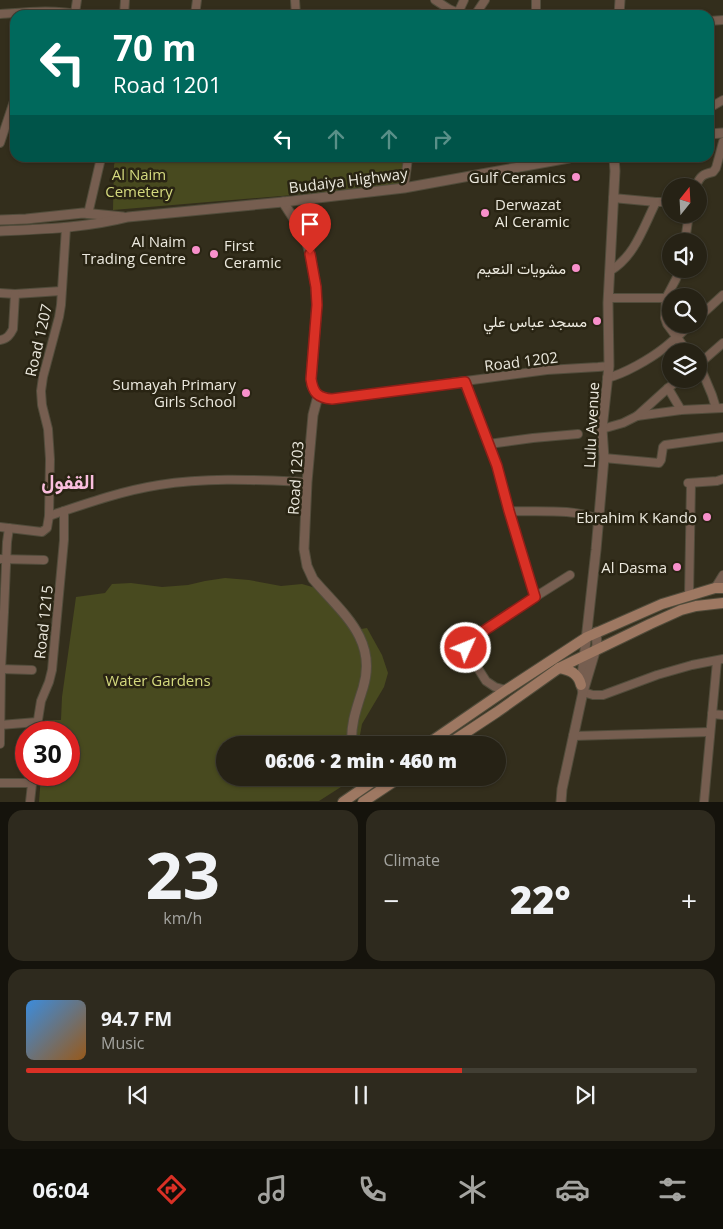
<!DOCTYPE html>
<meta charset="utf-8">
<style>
:root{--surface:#262215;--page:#2e2a1e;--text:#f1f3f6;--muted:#a4a4a0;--line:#423f34;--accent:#d93025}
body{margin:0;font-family:"Open Sans",Vazirmatn,sans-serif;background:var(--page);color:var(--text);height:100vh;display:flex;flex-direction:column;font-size:19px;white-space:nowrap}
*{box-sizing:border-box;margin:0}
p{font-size:16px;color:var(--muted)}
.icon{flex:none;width:28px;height:28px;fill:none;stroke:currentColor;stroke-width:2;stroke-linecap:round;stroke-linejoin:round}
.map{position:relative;height:802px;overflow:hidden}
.panel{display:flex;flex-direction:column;gap:8px;padding:8px;background:#15130c;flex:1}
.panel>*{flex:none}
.top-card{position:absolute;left:10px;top:10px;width:704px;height:152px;border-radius:15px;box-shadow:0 1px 4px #0004,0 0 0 1px var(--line);background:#00695c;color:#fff;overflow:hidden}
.needle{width:32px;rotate:18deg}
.tools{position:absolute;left:662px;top:178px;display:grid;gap:10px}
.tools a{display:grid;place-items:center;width:45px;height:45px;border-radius:50%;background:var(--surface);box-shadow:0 1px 4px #0004,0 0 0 1px var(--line);font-size:25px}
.speed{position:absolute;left:15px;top:721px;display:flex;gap:10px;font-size:25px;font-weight:700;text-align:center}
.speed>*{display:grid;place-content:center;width:65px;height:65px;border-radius:50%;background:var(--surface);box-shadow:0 1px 4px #0004,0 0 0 1px var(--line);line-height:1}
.speed .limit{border:8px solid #d22;background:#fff;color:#111}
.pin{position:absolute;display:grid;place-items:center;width:42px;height:42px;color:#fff;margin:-51px -21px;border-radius:50% 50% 50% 0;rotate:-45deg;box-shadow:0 0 5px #0007}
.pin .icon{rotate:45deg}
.me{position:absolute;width:55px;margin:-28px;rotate:46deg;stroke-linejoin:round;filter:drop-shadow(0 0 4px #0008)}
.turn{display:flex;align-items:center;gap:18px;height:105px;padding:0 20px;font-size:22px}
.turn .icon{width:65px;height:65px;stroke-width:2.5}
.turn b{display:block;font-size:35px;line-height:42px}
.lanes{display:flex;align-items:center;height:48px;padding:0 20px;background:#0003;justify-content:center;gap:25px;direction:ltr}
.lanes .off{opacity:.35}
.big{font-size:38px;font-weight:800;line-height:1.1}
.panel .widget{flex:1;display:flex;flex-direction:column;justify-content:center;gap:8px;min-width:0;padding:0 18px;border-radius:15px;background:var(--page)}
.panel .dial{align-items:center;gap:0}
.dial b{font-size:65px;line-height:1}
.song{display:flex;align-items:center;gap:15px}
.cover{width:60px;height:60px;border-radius:8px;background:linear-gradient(135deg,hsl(210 70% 55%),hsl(30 70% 35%))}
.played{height:5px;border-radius:2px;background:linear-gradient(90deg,var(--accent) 65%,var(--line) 65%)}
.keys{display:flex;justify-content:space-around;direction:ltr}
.heat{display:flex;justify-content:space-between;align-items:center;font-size:28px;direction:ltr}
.panel .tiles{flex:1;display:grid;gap:8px;grid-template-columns:1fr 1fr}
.widget:last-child{grid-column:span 2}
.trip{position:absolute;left:216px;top:736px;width:290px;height:50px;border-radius:25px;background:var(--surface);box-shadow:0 1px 4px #0004,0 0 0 1px var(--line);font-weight:800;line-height:50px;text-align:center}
.tab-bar{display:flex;height:80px;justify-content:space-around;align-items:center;background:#0f0e08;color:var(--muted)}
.tab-bar .icon{width:35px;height:35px}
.tab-bar .selected{color:var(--accent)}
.tab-bar b{font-size:22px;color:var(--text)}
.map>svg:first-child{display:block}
</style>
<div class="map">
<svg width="723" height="802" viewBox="0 0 723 802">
<rect width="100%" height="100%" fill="#332e1c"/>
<g fill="#484a1f">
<path d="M 116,158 L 404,158 L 402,186 L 113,210 L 114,165 Z"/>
<path d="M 225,578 L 249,580 L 281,586 L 302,584 L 333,593 L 340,608 L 355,630 L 367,628 L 382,655 L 388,673 L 384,687 L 362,724 L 360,735 L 367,745 L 225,745 L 225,778 L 355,778 L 319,801 L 39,802 L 41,775 L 69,775 L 69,732 L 44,732 L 45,720 L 61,720 L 62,697 L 76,597 L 105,593 L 112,584 L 131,583 L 162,587 L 188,585 L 205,581 Z"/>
</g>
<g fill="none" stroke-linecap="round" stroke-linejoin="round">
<g stroke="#514c3b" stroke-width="10">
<g id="minor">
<path d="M 295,0 L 296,15"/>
<path d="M 435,0 L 449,9 L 463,15"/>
<path d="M 75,13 L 77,0"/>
<path d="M 0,14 C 27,12 55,9 82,15"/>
<path d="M 124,15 L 125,0"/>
<path d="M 195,15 L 197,0"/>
<path d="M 457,15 L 464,0"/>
<path d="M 475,15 L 485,0"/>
<path d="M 536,15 L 536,0"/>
<path d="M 709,21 L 723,20"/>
<path d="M 709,108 L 723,100"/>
<path d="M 0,143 L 15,98"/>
<path d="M 696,186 C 700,176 703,174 713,172 L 716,168 L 723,142"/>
<path d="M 404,188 L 408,158"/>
<path d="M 613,198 L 656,202"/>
<path d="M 88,214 L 101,158"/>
<path d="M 685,241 L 689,214"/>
<path d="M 680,269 L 676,279 L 666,298 L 665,318 L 667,324 L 687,351"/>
<path d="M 610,271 C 635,256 643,228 656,202 L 671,202"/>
<path d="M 0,293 L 15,294 L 61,291"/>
<path d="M 608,298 L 666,298"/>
<path d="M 699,317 L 723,295"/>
<path d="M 0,340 C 7,339 10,335 13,329 L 15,294"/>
<path d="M 699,364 L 712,395 L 716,408"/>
<path d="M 699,364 L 723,343"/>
<path d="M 607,378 C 624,374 650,359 664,348 C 673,341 682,332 691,324"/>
<path d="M 465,382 L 497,466 L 509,511 L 535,597"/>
<path d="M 668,388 L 681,410"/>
<path d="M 318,396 L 322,398 L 332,399 L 547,370 L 598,367 L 609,366"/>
<path d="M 637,416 L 681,410 L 723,408"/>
<path d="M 602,429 L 623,423 L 637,416 L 668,388 L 680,379"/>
<path d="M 489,444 L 533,438 L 578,434"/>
<path d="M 604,458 L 659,463 L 661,460 L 663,447 L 665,445 L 723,437"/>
<path d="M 688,483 L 717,481 L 723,479"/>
<path d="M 509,511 C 535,512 576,508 599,520"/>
<path d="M 49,516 C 85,504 121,491 159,485 C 208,477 258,480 307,482"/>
<path d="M 0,527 L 42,532 L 47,528 L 49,516 L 50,459 L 48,429 L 42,405 L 41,391 L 43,377 L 59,317 L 61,305 L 66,228"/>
<path d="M 0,559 L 44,560"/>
<path d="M 715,588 L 723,575"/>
<path d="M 689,596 L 691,483"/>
<path d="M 0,669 L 32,670"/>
<path d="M 506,690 L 495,687 L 486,681 L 467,651 L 466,648 L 468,642 L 535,597 L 570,575"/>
<path d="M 583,692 L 593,695 L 603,695 L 657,675 L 692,665 L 723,659"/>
<path d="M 712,714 L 723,715"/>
<path d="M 0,725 L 37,722"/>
<path d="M 36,732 L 41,701 L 49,682 L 52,670 L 64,540 L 64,511"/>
<path d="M 573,736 L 710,732"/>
<path d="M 0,744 L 1,669 L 4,612 L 7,542 L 9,528"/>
<path d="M 0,783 L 32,783"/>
<path d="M 30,802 L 33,775"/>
<path d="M 704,802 L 717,661"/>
</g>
</g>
<g stroke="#514c3b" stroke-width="11">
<g id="tertiary">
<path d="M 619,15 L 620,0"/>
<path d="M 709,134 L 723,133"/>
<path d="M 283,202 L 305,236 L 310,254 L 316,287 L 317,305 L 311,379 L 312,386 L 318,396 L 313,415 L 307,482 L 304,549 L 307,566 L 313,579 C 342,613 378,639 363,688 C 357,707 350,725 352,745"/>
<path d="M 0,220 L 26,219 L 83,213 L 123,217"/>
<path d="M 0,231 C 44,229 85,228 128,217 L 283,202 L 404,188 L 569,158"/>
<path d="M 583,692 L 581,685 L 596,550 L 604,458 L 602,429 L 609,366 L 608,303 L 615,171 L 614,158"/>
<path d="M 561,802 L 562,789 L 583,692 L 597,645 L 596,632"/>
</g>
</g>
<g stroke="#514c3b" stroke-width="12">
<g id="secondary">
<path d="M 559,668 C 570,670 578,673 581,685"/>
<path d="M 426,745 L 506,690 L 587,637 L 662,604 L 715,588 L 723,588"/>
<path d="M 447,745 L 497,712 L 559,668 L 650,624 L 681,610 L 696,606 L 723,603"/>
<path d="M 343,802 L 378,778"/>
<path d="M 363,802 L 399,778"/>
</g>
</g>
<use href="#minor" stroke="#765e50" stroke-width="8"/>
<use href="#tertiary" stroke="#765e50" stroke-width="9"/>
<use href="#secondary" stroke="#9e7862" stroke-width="10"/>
</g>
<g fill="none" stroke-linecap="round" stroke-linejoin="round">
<g stroke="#8d1f18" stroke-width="12">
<path id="route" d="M 310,254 L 316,287 L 317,305 L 311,379 C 313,393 318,398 332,399 L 465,382 L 497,466 L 509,511 L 535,597 L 470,640 L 468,642 L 466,648"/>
</g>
<use href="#route" stroke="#d93025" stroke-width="9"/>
</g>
<g fill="#f890cb" stroke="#292413" stroke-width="2">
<circle cx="576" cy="177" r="5"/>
<circle cx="485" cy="213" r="5"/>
<circle cx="196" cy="250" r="5"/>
<circle cx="214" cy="254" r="5"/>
<circle cx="576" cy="268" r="5"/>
<circle cx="597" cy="321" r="5"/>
<circle cx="246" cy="393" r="5"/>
<circle cx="707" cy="517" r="5"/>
<circle cx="677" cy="567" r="5"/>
</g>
<g text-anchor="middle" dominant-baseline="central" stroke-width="5" stroke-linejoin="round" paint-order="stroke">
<g font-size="15" fill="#d4d97e" stroke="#292413">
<text x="139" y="174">Al Naim<tspan x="139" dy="17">Cemetery</tspan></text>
<text x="158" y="680">Water Gardens</text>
</g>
<g font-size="15" fill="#ece9de" stroke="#292413" text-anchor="end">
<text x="566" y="177">Gulf Ceramics</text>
<text x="495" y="204" text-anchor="start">Derwazat<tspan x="495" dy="17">Al Ceramic</tspan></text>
<text x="186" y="241">Al Naim<tspan x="186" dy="17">Trading Centre</tspan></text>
<text x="224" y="245" text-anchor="start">First<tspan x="224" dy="17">Ceramic</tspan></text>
<text x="566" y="268">مشويات النعيم</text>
<text x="587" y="321">مسجد عباس علي</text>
<text x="236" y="384">Sumayah Primary<tspan x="236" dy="17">Girls School</tspan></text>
<text x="697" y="517">Ebrahim K Kando</text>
<text x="667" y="567">Al Dasma</text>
</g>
<g font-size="15" fill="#ece9de" stroke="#292413">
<text transform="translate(348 180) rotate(-7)">Budaiya Highway</text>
<text transform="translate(38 340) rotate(-77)">Road 1207</text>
<text transform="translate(521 361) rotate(-7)">Road 1202</text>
<text transform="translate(591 425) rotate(-87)">Lulu Avenue</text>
<text transform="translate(295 478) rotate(-86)">Road 1203</text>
<text transform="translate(43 622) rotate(-84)">Road 1215</text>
</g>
<g font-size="20" font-weight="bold" fill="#fabede" stroke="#292413">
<text x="68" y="481">القفول</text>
</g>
</g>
</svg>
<div class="tools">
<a><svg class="needle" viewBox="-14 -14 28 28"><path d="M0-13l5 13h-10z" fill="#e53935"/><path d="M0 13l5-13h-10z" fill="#a4a4a0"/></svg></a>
<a><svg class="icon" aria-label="sound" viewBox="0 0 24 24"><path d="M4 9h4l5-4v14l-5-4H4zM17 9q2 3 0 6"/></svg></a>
<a><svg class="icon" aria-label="search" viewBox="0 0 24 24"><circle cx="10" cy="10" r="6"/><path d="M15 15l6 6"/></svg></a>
<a><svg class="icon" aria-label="layers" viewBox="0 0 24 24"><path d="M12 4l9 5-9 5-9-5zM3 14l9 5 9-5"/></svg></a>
</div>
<div class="speed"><div class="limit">30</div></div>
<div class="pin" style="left:310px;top:254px;background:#d93025"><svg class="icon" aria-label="arrive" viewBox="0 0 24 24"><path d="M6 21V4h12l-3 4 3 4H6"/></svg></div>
<svg class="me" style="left:466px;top:648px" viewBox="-20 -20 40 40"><circle r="17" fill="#d93025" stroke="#fff" stroke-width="3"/><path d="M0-11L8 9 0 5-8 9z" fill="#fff"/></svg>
<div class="trip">06:06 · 2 min · 460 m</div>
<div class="top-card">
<div class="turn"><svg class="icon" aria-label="left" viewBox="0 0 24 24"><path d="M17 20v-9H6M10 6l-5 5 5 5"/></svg><div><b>70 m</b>Road 1201</div></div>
<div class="lanes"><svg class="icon" aria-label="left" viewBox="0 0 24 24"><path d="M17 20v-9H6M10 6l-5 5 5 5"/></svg><svg class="icon off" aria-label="ahead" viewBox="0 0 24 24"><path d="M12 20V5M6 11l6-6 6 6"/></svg><svg class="icon off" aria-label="ahead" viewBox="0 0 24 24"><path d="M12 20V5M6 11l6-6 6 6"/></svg><svg class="icon off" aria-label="right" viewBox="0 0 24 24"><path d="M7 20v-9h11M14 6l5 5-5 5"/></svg></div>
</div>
</div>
<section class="panel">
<div class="tiles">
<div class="widget dial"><b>23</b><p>km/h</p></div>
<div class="widget"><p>Climate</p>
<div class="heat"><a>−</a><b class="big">22°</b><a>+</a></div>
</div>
<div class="widget">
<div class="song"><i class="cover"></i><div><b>94.7 FM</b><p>Music</p></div></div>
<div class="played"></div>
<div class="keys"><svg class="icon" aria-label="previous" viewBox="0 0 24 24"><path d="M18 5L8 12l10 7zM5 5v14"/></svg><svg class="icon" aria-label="pause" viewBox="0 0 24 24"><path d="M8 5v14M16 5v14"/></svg><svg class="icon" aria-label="next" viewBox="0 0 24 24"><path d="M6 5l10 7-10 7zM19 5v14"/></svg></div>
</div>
</div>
</section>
<nav class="tab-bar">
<b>06:04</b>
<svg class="icon selected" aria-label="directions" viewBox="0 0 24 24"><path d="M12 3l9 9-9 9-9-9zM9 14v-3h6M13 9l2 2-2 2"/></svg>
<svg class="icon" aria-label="music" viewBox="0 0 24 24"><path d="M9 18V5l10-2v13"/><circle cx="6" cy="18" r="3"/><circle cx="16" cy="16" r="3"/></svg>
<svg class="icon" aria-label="phone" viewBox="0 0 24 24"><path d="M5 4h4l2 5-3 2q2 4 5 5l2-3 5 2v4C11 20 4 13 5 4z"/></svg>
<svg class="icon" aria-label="climate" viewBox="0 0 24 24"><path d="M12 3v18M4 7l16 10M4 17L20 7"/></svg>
<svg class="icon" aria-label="car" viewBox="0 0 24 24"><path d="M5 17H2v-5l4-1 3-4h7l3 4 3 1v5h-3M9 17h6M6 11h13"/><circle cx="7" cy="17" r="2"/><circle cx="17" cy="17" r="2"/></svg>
<svg class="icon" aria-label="filters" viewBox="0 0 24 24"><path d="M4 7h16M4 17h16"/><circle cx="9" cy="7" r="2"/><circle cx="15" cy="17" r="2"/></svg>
</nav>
